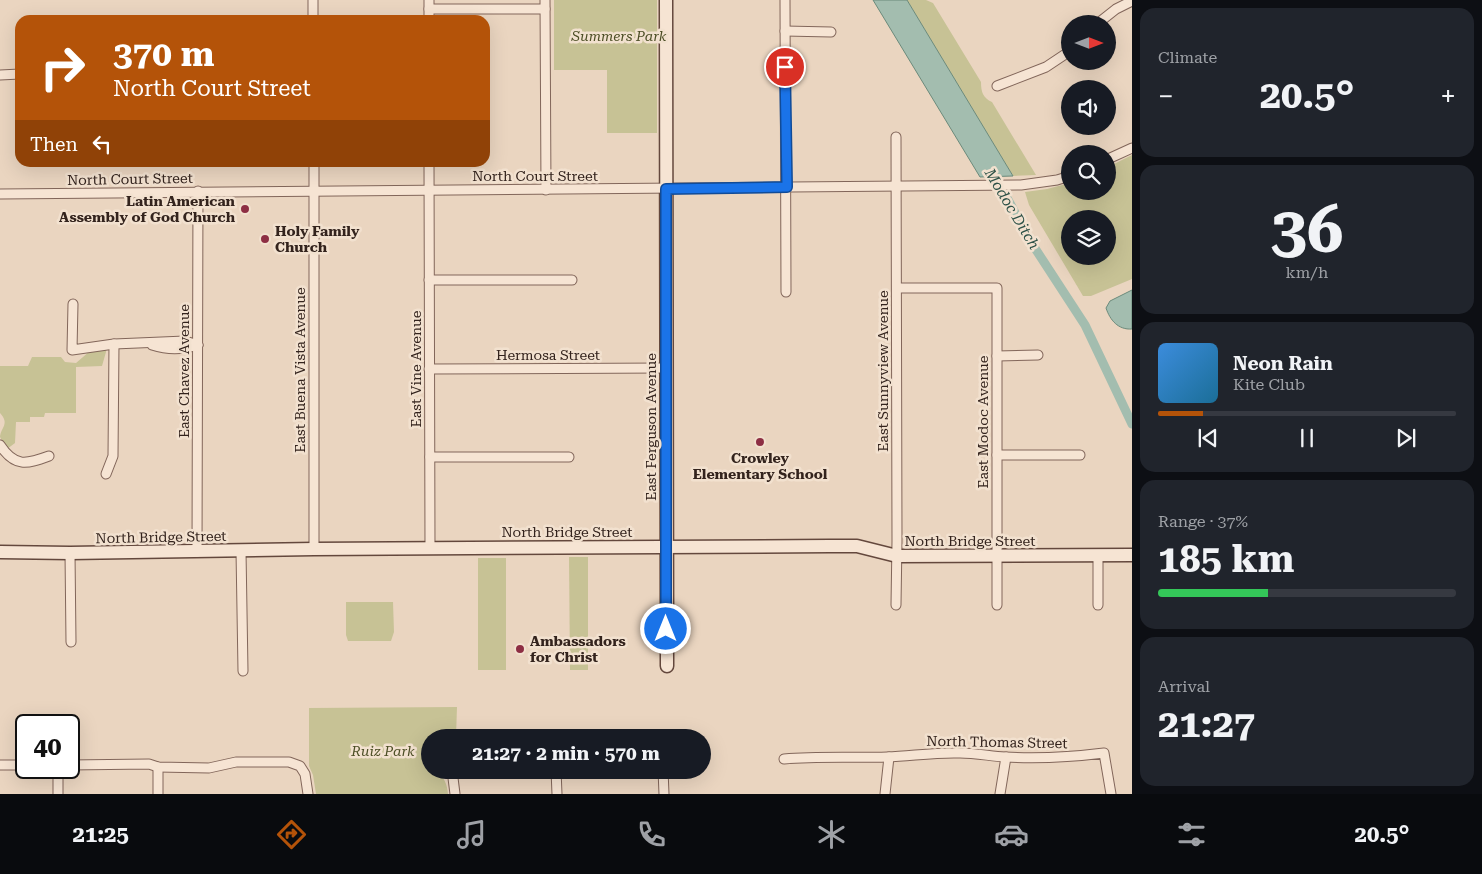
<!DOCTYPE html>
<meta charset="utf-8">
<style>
:root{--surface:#171b24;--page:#20242c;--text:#f1f3f6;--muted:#9ea1a6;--line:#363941;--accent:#b45309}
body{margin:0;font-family:"Roboto Serif",serif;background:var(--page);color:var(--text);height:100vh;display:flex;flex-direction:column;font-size:19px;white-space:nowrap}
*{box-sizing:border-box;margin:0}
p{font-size:16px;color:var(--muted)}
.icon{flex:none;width:28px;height:28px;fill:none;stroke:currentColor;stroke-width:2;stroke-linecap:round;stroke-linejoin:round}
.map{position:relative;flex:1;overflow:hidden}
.panel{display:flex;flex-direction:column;gap:8px;padding:8px;background:#0d0f14;width:350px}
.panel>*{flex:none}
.hud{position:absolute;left:15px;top:15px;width:475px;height:152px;border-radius:15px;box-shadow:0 5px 20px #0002;background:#b45309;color:#fff;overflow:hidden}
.needle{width:32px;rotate:90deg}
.controls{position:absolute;left:1061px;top:15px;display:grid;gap:10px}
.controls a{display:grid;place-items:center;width:55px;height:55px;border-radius:50%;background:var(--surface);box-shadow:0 5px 20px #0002;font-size:25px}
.speed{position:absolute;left:15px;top:714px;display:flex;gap:10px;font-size:25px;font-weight:700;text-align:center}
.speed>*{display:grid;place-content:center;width:65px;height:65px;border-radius:50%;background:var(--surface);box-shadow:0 5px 20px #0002;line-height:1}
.speed .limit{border:2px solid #111;border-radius:8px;background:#fff;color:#111}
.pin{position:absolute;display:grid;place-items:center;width:42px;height:42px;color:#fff;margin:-21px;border:2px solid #fff;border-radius:50%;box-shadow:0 1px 5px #0007}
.me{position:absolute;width:55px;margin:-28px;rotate:0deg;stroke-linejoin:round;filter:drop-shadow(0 0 4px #0008)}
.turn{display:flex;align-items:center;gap:18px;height:105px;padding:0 15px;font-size:22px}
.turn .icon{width:65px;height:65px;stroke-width:2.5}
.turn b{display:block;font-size:35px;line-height:42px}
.then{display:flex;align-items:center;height:48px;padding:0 15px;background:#0003;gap:10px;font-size:19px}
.big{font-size:38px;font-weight:700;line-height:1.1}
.panel .tile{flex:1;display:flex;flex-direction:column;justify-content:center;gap:8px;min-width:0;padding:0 18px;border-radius:15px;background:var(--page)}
.panel .dial{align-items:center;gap:0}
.dial b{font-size:65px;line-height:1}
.song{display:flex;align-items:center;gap:15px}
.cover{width:60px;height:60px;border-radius:8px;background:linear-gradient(135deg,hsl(210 70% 55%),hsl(200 70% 35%))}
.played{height:5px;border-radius:2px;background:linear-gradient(90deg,var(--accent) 15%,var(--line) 15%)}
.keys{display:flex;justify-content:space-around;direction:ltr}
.heat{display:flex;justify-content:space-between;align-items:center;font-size:28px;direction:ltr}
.charge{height:8px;border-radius:4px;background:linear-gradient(90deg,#34c759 37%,var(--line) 0)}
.trip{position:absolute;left:421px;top:729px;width:290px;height:50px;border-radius:25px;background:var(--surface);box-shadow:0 5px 20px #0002;font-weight:700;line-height:50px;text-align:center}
.menu{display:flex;height:80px;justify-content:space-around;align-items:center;background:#090b0e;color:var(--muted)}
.menu .icon{width:35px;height:35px}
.menu .current{color:var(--accent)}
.menu b{font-size:22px;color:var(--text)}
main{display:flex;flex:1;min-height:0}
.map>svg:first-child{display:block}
</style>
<main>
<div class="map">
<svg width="1132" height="794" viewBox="0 0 1132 794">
<rect width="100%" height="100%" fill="#ead5c0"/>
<g fill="#c7c295" fill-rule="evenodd">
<path d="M 554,0 L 657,0 L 657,133 L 607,133 L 607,70 L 554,70 Z"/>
<path d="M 907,0 L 926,0 L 933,3 L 981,82 C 981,92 983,98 992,102 L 1036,175 L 1013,176 Z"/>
<path d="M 1132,155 L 1132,279 L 1091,296 L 1083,296 L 1029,205 L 1025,192 L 1047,189 L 1070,183 L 1070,191 L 1108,191 L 1108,167 ZM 1070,219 L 1108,219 L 1108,256 L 1070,256 Z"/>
<path d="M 103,349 L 106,350 L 106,352 L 102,366 L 76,367 L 76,413 L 45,413 L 44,417 L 30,417 L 30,422 L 16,422 L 15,443 L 7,449 L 0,437 C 1,427 10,424 0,413 L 0,366 L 28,366 L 32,357 L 61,357 L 65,362 L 76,363 L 90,351 Z"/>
<path d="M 569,557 L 588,557 L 588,670 L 570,670 Z"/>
<rect x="478" y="558" width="28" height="112"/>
<path d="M 346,602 L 393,602 L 394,632 L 391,641 L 348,641 L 346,635 Z"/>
<path d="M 457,707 L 456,737 L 430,738 L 430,770 L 437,770 C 444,778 447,783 448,794 L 316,794 L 313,775 L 309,766 L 309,708 Z"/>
</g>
<g fill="#a3bdaf" stroke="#6b8a7b">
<path d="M 873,0 L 907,0 L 1013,176 L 980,177 Z"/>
<path d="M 1132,290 L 1132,329 C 1118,330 1110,320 1106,308 L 1110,301 Z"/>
</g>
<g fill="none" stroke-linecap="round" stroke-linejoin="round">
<path stroke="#a3bdaf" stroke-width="9" d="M 989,167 L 1011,205 L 1027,236 L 1085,325 L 1132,424"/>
<g stroke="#82665a" stroke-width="11">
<g id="street">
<path d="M 429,0 L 429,20"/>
<path d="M 545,0 L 546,190"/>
<path d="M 785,0 L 786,292"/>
<path d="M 429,9 L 545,9"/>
<path d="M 313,20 L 313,0"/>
<path d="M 1097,24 L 1116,9 L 1132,1"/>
<path d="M 785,31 L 831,32"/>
<path d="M 0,75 L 20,74"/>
<path d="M 997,86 L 1046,67 L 1070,51"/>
<path d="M 896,137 L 897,541 L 896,605"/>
<path d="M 1108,159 L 1132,148"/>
<path d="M 314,162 L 314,549"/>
<path d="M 429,162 L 430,548"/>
<path d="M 0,194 L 1021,185 L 1057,180 L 1070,176"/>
<path d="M 429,280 L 572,280"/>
<path d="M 897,288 L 997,288 L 997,605"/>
<path d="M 73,304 L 72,350 L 114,344 L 185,341 L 198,345"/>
<path d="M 152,345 C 168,350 181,350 198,345"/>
<path d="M 997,356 L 1038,355"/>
<path d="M 429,369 L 666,368"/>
<path d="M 0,445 C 15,468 27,464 49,456"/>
<path d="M 997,455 L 1080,455"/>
<path d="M 430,457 L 569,457"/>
<path d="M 106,474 L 113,456 L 114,344"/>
<path d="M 241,551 L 243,671"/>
<path d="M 197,552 L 198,191"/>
<path d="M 70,553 L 71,642"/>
<path d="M 1098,605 L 1098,555"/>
<path d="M 784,759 C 819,756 853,758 887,757 C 912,756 936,752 960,753 C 975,753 990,756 1005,757 C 1039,759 1072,757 1104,753 L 1111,794"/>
<path d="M 0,765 L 26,765"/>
<path d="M 69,765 L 149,764 L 158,767 L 209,768 L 236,762 L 289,762 L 300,766 L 305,774 L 308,794"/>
<path d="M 158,767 L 158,794"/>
<path d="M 58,768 L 58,794"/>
<path d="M 452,770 L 455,794"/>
<path d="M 556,770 L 557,794"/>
<path d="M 663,770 L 664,794"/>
<path d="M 885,794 L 889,757"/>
<path d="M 1000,794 L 1006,757"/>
</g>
</g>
<g stroke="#64483d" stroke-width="15">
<g id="secondary">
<path d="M 666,0 L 667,666"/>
<path d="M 0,552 L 70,553 L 314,549 L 830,546 L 857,546 L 897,556 L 1132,555"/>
</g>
</g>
<use href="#street" stroke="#f6e4d3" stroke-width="9"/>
<use href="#secondary" stroke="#f6e4d3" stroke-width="12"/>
</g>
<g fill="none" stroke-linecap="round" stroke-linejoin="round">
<g stroke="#114b97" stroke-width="12">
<path id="route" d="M 666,629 L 666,189 L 787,187 L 785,67"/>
</g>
<use href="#route" stroke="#1a73e8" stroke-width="9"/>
</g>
<g fill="#8d2e43" stroke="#f2e1cf" stroke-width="2">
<circle cx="245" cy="209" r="5"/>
<circle cx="265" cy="239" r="5"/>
<circle cx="760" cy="442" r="5"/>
<circle cx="520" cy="649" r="5"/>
</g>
<g text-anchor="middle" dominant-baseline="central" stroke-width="5" stroke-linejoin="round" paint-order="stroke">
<g font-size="14" font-style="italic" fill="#4c4e25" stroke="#f2e1cf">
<text x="619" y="36">Summers Park</text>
<text x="383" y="751">Ruiz Park</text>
</g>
<g font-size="14" fill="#33231d" stroke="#f2e1cf">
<text x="535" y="176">North Court Street</text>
<text transform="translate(130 179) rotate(-1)">North Court Street</text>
<text x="548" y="355">Hermosa Street</text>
<text transform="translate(416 369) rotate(-90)">East Vine Avenue</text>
<text transform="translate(300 370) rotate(-90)">East Buena Vista Avenue</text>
<text transform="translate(184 371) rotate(-90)">East Chavez Avenue</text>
<text transform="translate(883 371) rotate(-90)">East Sunnyview Avenue</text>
<text transform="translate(983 422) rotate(-90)">East Modoc Avenue</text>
<text transform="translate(651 427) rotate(-90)">East Ferguson Avenue</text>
<text x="567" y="532">North Bridge Street</text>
<text transform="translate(161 537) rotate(-1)">North Bridge Street</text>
<text x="970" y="541">North Bridge Street</text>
<text transform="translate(997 742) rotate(1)">North Thomas Street</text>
</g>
<g font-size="14" font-weight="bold" fill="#33231d" stroke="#f2e1cf" text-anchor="start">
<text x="235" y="201" text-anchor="end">Latin American<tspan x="235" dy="16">Assembly of God Church</tspan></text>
<text x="275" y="231">Holy Family<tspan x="275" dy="16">Church</tspan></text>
<text x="760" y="458" text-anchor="middle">Crowley<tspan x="760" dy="16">Elementary School</tspan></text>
<text x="530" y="641">Ambassadors<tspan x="530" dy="16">for Christ</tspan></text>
</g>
<g font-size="15" font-style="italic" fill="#2d5147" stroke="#f2e1cf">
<text transform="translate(1012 209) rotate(59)">Modoc Ditch</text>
</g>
</g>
</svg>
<div class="controls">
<a><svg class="needle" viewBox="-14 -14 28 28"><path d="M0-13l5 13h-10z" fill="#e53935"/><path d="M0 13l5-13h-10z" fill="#9ea1a6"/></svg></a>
<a><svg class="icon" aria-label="sound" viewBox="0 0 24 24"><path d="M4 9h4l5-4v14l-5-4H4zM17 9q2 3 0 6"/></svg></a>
<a><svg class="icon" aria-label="search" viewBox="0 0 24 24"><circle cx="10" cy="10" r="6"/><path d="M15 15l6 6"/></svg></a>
<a><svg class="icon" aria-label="layers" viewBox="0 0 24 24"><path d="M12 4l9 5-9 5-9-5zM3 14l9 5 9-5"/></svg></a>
</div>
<div class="speed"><div class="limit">40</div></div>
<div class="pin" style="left:785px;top:67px;background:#d93025"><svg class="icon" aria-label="arrive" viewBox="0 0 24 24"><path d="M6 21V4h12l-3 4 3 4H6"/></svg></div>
<svg class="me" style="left:666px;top:629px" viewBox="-20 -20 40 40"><circle r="17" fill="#1a73e8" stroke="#fff" stroke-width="3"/><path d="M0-11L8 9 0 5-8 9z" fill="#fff"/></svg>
<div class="trip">21:27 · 2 min · 570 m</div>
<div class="hud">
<div class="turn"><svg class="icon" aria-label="right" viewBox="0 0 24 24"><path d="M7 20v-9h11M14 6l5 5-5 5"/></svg><div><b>370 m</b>North Court Street</div></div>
<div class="then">Then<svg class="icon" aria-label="left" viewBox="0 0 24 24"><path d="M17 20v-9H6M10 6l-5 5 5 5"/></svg></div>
</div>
</div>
<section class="panel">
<div class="tile"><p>Climate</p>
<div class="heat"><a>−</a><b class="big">20.5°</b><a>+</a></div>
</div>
<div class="tile dial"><b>36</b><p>km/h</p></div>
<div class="tile">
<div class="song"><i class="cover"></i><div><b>Neon Rain</b><p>Kite Club</p></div></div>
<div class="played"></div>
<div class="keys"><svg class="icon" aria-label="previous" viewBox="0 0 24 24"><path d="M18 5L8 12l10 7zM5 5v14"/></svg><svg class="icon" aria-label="pause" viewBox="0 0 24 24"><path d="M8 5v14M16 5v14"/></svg><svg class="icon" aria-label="next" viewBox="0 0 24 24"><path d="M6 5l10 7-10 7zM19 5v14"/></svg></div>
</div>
<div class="tile"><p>Range · 37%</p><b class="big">185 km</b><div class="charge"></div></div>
<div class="tile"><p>Arrival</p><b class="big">21:27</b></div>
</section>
</main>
<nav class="menu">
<b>21:25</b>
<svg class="icon current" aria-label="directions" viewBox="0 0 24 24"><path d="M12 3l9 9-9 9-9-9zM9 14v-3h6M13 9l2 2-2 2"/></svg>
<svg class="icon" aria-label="music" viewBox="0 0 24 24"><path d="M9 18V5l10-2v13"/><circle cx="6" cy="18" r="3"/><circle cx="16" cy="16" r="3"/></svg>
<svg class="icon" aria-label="phone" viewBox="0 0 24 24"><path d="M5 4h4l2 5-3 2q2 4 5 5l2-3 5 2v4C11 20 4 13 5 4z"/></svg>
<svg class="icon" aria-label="climate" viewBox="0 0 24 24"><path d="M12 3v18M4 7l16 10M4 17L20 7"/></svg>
<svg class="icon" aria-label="car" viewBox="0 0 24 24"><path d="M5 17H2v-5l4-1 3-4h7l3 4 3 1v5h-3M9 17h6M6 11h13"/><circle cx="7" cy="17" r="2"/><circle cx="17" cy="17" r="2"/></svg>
<svg class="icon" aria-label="filters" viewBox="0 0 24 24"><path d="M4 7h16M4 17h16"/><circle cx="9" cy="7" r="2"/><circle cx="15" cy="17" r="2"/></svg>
<b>20.5°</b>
</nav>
